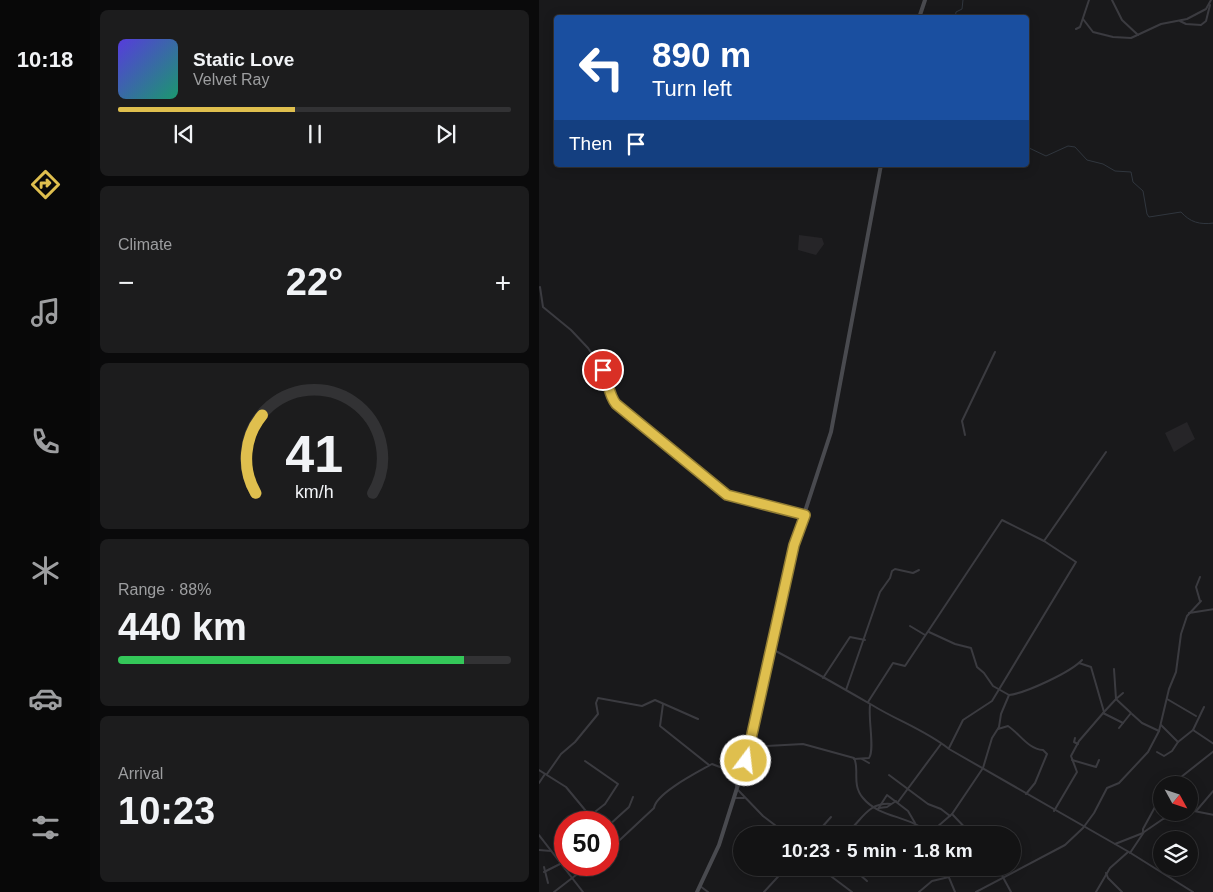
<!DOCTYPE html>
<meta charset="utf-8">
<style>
:root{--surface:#131314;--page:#1c1c1d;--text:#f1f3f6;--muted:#9d9ea0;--line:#323234;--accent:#dfbf4e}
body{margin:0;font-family:Helvetica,sans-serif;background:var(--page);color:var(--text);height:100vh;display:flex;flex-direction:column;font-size:19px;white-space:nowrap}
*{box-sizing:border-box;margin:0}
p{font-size:16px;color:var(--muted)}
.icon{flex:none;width:28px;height:28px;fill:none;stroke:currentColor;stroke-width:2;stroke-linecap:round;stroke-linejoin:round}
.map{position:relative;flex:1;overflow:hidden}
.drawer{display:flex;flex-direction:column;gap:10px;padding:10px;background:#0a0a0b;width:449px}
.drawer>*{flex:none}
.top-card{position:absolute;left:15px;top:15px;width:475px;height:152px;border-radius:5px;box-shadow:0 2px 12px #0003,0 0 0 1px var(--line);background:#1a4fa0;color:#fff;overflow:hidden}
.needle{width:32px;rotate:130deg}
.controls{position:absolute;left:614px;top:776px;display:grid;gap:10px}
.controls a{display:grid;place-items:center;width:45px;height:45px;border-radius:50%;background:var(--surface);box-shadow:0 2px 12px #0003,0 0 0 1px var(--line);font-size:25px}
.speed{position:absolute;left:15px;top:811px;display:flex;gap:10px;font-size:25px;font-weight:700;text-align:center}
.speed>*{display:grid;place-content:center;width:65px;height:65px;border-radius:50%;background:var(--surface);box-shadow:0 2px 12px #0003,0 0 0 1px var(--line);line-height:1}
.speed .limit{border:8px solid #d22;background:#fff;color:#111}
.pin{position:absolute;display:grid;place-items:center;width:42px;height:42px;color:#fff;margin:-21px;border:2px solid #fff;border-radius:50%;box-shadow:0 1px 5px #0007}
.me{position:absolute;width:55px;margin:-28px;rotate:15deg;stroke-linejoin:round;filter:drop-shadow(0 0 4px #0008)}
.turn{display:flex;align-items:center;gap:18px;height:105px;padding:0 15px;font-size:22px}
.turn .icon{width:65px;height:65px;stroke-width:2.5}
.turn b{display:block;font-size:35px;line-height:42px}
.then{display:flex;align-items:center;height:48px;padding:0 15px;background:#0003;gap:10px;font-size:19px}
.big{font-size:38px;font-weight:600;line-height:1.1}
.drawer .tile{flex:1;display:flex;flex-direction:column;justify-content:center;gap:8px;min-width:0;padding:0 18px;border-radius:8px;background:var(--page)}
.drawer .dial{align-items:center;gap:0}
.dial svg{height:130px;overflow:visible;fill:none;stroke:var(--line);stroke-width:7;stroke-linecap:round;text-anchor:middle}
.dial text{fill:var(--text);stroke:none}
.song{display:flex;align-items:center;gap:15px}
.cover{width:60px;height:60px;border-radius:8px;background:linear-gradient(135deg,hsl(250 70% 55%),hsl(160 70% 35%))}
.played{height:5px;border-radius:2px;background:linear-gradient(90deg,var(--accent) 45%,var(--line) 45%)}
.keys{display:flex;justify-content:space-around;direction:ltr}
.heat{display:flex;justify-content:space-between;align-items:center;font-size:28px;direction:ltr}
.charge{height:8px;border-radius:4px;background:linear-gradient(90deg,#34c759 88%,var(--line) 0)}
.trip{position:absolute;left:194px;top:826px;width:288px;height:50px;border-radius:25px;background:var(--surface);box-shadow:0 2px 12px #0003,0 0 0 1px var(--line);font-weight:600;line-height:50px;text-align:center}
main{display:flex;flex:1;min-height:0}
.tab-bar{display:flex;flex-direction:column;width:90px;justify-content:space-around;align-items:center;background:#080808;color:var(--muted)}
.tab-bar .icon{width:35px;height:35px}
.tab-bar .selected{color:var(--accent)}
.tab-bar b{font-size:22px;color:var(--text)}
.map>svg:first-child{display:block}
</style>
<main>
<nav class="tab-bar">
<b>10:18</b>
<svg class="icon selected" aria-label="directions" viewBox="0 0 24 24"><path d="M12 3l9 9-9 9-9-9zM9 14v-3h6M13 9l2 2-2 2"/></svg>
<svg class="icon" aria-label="music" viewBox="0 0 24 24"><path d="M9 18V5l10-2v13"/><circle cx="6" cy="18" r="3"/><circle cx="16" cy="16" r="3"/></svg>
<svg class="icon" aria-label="phone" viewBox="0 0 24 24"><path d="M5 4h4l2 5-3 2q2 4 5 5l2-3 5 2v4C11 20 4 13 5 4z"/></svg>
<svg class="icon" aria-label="climate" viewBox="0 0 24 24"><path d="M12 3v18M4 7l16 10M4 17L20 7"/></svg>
<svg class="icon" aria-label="car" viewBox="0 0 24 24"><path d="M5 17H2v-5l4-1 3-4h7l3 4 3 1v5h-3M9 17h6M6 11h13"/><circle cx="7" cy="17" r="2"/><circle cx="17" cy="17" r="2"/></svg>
<svg class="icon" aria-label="filters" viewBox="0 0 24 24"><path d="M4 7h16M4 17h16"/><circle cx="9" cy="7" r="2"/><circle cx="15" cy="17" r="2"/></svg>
</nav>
<section class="drawer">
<div class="tile">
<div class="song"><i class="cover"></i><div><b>Static Love</b><p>Velvet Ray</p></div></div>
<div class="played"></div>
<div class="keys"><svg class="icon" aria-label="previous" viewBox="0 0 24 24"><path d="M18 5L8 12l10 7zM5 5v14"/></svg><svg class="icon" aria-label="pause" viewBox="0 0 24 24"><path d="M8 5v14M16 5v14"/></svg><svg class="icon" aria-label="next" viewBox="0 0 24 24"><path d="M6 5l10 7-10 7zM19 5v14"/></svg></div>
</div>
<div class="tile"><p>Climate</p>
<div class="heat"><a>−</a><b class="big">22°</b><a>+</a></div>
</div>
<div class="tile dial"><svg viewBox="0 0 100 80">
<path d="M14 69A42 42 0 1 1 86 69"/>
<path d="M14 69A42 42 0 0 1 18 21" stroke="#dfbf4e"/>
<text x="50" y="56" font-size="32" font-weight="700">41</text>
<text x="50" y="72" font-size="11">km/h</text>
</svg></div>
<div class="tile"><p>Range · 88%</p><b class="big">440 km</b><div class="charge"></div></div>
<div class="tile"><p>Arrival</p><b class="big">10:23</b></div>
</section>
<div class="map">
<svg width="675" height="892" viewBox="0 0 675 892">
<rect width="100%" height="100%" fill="#19191b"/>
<g fill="#262528">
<path d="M 260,235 L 283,238 L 285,244 L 277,255 L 259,250 Z"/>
<path d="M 648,422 L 656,439 L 635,452 L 626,433 Z"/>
</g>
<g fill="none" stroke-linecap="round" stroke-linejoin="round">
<g stroke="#30363e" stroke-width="1">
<path d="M 416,18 L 417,12 L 423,9 L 424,0"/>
<path d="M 429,18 L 433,18"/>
<path d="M 488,147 L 507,156 L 529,146 L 536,147 L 548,160 L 564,164 L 576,171 L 592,172 L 594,182 L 604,191 L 608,214 L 610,217 L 642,212 C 651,222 660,225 675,223"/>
</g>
<g stroke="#3b3b40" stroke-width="2">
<path d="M 573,0 L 583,20 L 599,35"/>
<path d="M 544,19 L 554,32 L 574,37 L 592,38 L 622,24 L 648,19 L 667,9 L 672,0"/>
<path d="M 641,21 L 647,24 L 662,25 L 667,21 L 671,5"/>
<path d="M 537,29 L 541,27 L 550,0"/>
<path d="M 1,287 L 4,307 L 32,330 L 49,348 L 64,370 L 69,380 L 72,398 L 77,404 L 186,494 L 264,514"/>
<path d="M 426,435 L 423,421 L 456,352"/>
<path d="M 661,601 L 657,587 L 661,577"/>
<path d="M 650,613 L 675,609"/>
<path d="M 371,626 L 386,635"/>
<path d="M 390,632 L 416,644 L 432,648 L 438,667 L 445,673 L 454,686 L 470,695"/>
<path d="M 233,649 C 267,667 300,686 333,705 C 359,721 386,730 410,749 L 590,852 L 654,892"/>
<path d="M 575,669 L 577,699 L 584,693"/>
<path d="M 284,678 L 311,637 L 326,640"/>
<path d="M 307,690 L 341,592 L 351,578 L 353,571 L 356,569 L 374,573 L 380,570"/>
<path d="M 628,699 L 657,716"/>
<path d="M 329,702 L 354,663 L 366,666 L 463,520 L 505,541"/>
<path d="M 124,704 L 121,726 L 170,765"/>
<path d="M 565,712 L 577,699 L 592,713 L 580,728"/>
<path d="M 564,713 L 584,723"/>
<path d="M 593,714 L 603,723 L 620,731"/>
<path d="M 622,725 L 639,742 L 654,730 L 675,744"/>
<path d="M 459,729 L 469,726 C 481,734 489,749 504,750 L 508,754 L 496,783 L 487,794"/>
<path d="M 654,730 L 665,707"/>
<path d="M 536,738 L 535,742 L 539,744"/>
<path d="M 211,747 L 264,744 L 315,758 C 321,769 312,784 324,798 C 341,819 373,815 391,835"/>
<path d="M 410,748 L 424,720 L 453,701 L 537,562 L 505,541 L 567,452"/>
<path d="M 618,752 L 625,756 L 633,751 L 639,742"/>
<path d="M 193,757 L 194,772"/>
<path d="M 315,759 L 330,758 C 336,750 329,719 331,705"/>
<path d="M 323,759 L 330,763"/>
<path d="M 533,760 L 557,767 L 560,760"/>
<path d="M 0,770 L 27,787 L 56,822"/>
<path d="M 8,774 L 22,754 L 36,742 L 59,714 L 57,703 L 59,698 L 103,706 L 116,700 L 159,719"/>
<path d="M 350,775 L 389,804 L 402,809 L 411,816"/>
<path d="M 0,783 L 6,774"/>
<path d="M 632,785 L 675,751"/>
<path d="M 199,790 L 224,816 L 249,835"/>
<path d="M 195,798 L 205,798"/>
<path d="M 359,802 L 402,744"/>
<path d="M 340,808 L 348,807 L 357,801"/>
<path d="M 339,809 L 348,795 L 369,811 L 376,823"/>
<path d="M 515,811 L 538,772 L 532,756 L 540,741 L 565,712 L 552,667 L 540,663"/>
<path d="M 655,811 L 675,815"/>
<path d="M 650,812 L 658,810 L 675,790"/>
<path d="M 413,814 L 433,835"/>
<path d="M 43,822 L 66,804 L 79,784 L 46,761"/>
<path d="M 69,826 L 90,807 L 94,797"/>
<path d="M 239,826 L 275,835"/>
<path d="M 390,834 L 413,814 L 444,768 L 453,738 L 460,727 L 462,714 L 470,695 C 487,693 532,672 543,660"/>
<path d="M 0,835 L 44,892"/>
<path d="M 276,835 L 292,817"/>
<path d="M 305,835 C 323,822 327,802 352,804"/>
<path d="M 69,841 L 73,848"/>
<path d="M 576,844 L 604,833 L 604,829 L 622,796"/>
<path d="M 0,850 L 12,851"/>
<path d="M 69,851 L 115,808 C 117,793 159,772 173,764 L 194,772 L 197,786"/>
<path d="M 591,853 L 605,832 L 624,819 L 644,812"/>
<path d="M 24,865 L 26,859"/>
<path d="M 5,867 L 9,883"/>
<path d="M 281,868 L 313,892"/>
<path d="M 313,868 L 328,881"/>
<path d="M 406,868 L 416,892"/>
<path d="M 459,868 L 472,892"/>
<path d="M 5,872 L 23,863"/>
<path d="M 567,873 L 569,878 L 583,892"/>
<path d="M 161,886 L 169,892"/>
<path d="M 15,892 L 50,865"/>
<path d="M 225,892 L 247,868"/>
<path d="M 380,892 L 393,881 L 410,877"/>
<path d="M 437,892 L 526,845 L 544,828 L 555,813 L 568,788 L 580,783 L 609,752 L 620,731 L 630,689 L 637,672 L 642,634 L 648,616 L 662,601"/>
<path d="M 557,892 L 571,868 L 589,852"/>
</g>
<g stroke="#494a4f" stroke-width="4">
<path d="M 380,18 L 386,0"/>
<path d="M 158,892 L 180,845 L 211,747 L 255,545 L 292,432 L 342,165"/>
</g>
</g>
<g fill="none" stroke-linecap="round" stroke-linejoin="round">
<g stroke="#917c33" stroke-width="12">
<path id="route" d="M 64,370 C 70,382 69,394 77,404 L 188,495 L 266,515 L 255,545 L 207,761"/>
</g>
<use href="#route" stroke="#dfbf4e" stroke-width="9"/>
</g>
</svg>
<div class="controls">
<a><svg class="needle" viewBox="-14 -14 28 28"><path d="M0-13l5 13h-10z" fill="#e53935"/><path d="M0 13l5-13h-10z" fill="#9d9ea0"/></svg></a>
<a><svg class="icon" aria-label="layers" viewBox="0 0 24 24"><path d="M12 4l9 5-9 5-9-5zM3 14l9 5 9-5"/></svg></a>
</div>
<div class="speed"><div class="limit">50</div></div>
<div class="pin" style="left:64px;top:370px;background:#d93025"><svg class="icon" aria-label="arrive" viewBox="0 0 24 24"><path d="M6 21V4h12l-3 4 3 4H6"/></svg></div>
<svg class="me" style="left:207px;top:761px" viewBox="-20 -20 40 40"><circle r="17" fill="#dfbf4e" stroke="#fff" stroke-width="3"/><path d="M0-11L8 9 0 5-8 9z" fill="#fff"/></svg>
<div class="trip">10:23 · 5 min · 1.8 km</div>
<div class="top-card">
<div class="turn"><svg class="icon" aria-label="left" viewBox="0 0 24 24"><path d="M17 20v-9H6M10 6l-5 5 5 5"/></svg><div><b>890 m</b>Turn left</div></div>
<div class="then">Then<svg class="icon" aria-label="arrive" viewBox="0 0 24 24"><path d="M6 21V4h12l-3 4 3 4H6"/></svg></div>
</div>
</div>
</main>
